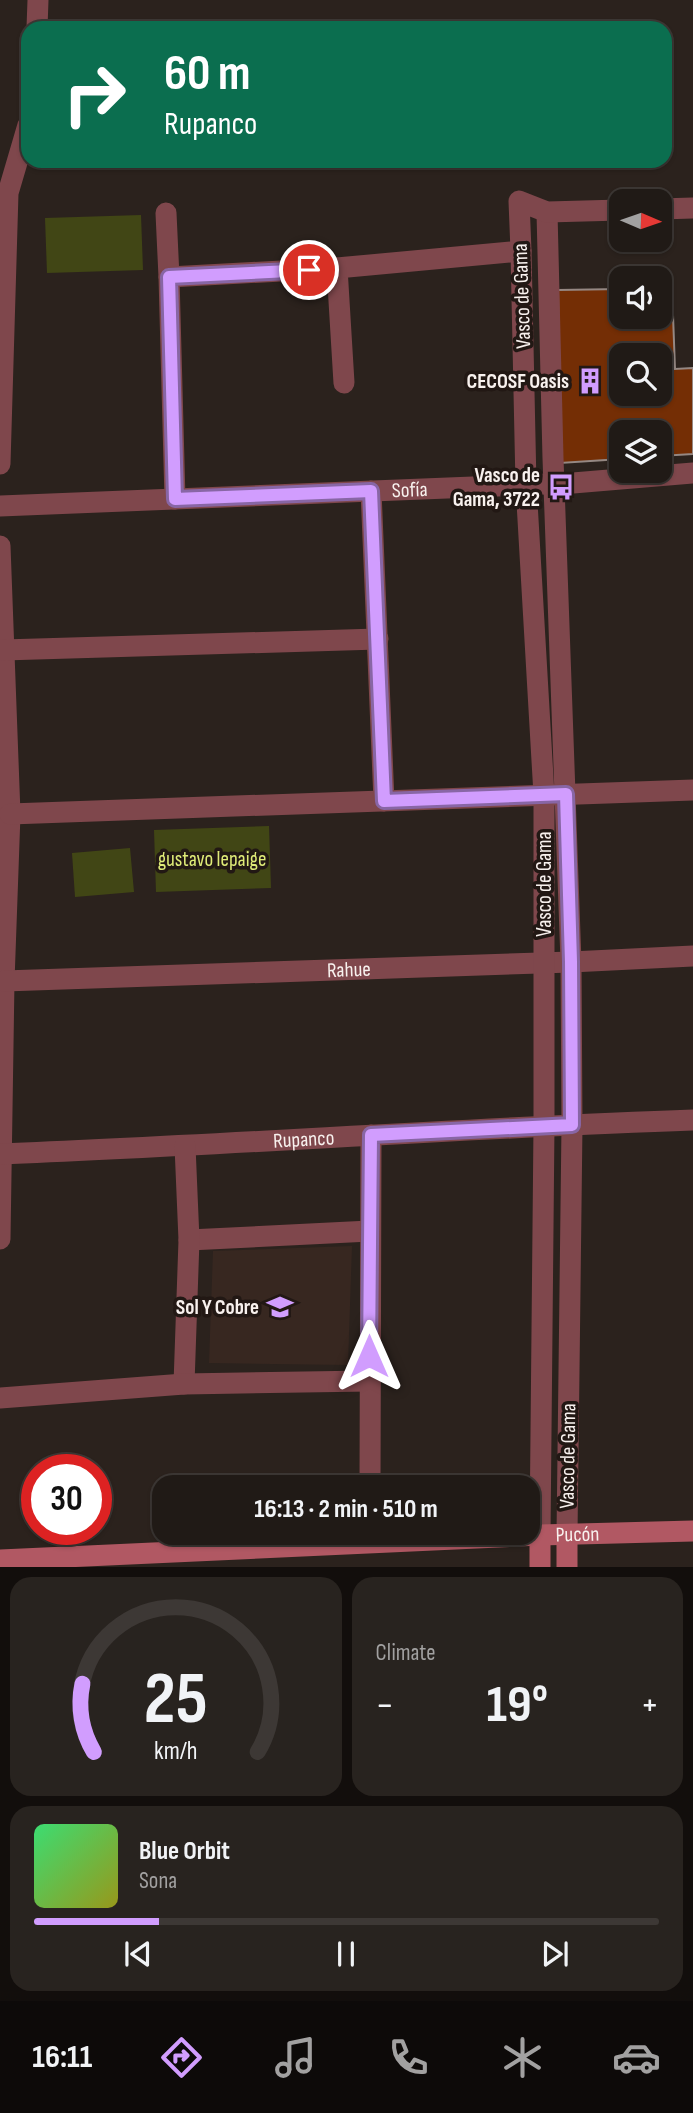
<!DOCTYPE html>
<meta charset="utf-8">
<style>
:root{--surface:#201a16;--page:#28231f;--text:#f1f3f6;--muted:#a2a1a1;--line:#3d3835;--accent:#d19dfe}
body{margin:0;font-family:"Sofia Sans Condensed",sans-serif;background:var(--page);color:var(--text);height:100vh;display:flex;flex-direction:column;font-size:26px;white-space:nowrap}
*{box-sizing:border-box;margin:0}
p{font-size:23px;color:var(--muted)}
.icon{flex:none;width:38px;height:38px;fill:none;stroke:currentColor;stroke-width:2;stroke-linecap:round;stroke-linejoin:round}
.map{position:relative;height:1567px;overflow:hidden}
.details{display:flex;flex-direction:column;gap:10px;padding:10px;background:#120e0c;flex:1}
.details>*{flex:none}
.top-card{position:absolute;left:21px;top:21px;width:651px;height:147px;border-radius:21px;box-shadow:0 2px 5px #0004,0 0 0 2px var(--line);background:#0b6e4f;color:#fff;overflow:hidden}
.needle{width:46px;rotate:92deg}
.controls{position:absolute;left:609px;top:189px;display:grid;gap:14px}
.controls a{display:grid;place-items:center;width:63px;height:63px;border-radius:14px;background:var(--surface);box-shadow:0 2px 5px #0004,0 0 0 2px var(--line);font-size:35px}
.speed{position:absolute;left:21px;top:1454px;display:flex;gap:14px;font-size:35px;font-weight:700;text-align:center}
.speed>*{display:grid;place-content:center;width:91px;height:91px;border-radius:50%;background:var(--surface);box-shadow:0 2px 5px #0004,0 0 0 2px var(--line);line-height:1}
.speed .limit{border:10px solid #d22;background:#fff;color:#111}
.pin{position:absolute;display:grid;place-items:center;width:60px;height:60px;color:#fff;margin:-30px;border:4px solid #fff;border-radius:50%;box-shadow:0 2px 7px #0007}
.me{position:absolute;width:77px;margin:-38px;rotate:0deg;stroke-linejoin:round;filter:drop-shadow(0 0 5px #0008)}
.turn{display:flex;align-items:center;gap:24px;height:147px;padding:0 28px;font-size:32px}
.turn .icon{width:91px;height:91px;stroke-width:2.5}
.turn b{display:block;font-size:49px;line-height:60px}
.big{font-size:52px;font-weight:700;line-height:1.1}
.details .card{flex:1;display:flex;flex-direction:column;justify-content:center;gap:10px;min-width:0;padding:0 24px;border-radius:21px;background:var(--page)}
.details .dial{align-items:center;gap:0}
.dial svg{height:182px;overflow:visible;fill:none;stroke:var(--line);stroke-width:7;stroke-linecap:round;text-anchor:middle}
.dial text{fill:var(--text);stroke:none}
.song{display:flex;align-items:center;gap:21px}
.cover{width:84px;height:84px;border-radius:10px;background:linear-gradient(135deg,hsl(140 70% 55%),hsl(60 70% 35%))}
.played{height:7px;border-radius:4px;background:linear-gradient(90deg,var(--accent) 20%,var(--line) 20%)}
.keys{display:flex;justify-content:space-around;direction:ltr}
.heat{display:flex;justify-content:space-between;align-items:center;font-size:38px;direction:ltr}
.details .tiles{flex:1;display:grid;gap:10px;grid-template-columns:1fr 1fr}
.card:last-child{grid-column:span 2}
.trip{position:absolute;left:152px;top:1475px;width:388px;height:70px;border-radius:21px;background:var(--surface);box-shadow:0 2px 5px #0004,0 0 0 2px var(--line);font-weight:700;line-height:70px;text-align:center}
.dock{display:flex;height:112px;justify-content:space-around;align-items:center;background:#0d0a09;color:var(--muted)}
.dock .icon{width:49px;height:49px}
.dock .on{color:var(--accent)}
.dock b{font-size:32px;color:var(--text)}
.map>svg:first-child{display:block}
</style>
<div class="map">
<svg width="693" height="1567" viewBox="0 0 693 1567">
<rect width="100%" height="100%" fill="#2b221d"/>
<path fill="#372720" d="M 352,1246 L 348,1365 L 209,1363 L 213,1251 Z"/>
<g fill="#414615">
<path d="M 141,215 L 143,270 L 47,273 L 45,218 Z"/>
<path d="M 269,826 L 271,888 L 156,892 L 154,830 Z"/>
<path d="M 130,848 L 134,892 L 75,897 L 72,853 Z"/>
</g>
<path fill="#742e05" stroke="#958883" stroke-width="2" fill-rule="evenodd" d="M 660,288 L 672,288 L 675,369 L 693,368 L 693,454 L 660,456 L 660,432 L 621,432 L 621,459 L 560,463 L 558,290 L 621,289 L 621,317 L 660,317 ZM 621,355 L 660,355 L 660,394 L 621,394 Z"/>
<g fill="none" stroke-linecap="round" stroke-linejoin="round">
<g stroke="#7f474c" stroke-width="21">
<path d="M 37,28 L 38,0"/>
<path d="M 660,209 L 693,208"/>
<path d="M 547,212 L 553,458 L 571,962 L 572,1125 L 567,1535"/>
<path d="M 166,213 L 169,277 L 175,499"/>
<path d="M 337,268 L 344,383"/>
<path d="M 169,277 L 337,268 L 521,251"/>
<path d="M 0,464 L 8,193 L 28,125"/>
<path d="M 371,491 L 384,801"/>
<path id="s1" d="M 0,506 L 573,483 L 693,473"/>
<path d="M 0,546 L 10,814 L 4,981 L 0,1239"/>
<path d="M 3,650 L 378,639"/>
<path d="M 10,814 L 693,790"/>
<path id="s2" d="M 4,981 L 571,962 L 693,956"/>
<path id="s3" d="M 0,1154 C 231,1145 462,1128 693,1120"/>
<path d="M 189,1240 L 370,1231"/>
<path d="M 184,1384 L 189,1240 L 185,1146"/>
<path d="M 0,1398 L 184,1384 L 369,1381"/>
<path d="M 370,1488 L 371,1135"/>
<path d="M 540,1535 L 544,1125 L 544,795 L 526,485 L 521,251 L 519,201 L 547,212 L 621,210"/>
</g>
<g stroke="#b15863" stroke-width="21">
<path id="s4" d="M 0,1560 L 540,1535 L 693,1531"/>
<path d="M 540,1567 L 540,1535"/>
<path d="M 567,1567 L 567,1535"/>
</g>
</g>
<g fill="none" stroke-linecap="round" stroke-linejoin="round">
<g stroke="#8866a5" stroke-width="18">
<path id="route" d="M 309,270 L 169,277 L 175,499 L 371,491 L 384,801 L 566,794 L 571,962 L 572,1125 L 371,1135 L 369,1356"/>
</g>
<use href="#route" stroke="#d19dfe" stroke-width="12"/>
</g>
<defs>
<g id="building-bare" transform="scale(2.1)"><path d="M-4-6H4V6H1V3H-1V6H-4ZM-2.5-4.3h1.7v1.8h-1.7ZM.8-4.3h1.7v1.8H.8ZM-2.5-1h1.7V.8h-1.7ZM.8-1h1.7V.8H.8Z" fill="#d19dfe" stroke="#221814" stroke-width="2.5" paint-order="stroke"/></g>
<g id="bus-bare" transform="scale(2.1)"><path d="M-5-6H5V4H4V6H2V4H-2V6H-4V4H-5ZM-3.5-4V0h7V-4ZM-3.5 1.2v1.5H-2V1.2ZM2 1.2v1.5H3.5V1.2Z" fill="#d19dfe" stroke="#221814" stroke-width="2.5" paint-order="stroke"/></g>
<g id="school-bare" transform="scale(2.1)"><path d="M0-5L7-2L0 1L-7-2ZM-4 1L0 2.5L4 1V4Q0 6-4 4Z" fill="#d19dfe" stroke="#221814" stroke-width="2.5" paint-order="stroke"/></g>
</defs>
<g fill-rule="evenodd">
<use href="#building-bare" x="590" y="381"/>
<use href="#bus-bare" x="561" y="487"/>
<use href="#school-bare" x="280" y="1307"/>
</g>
<g text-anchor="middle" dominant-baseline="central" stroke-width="7" stroke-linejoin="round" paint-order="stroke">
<g font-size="21" fill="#f8f1ee" stroke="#221814">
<text transform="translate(522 296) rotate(-92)">Vasco de Gama</text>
<text stroke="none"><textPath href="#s1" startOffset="410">Sofía</textPath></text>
<text transform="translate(544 884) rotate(-90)">Vasco de Gama</text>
<text stroke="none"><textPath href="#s2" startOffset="345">Rahue</textPath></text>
<text stroke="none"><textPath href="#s3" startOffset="304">Rupanco</textPath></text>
<text transform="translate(568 1456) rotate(-89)">Vasco de Gama</text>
<text stroke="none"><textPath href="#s4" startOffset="578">Pucón</textPath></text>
</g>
<g font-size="21" font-weight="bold" fill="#f8f1ee" stroke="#221814" text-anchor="end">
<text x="569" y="381">CECOSF Oasis</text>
<text x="540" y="475">Vasco de<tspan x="540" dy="24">Gama, 3722</tspan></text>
<text x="259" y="1307">Sol Y Cobre</text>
</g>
<g font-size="21" fill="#dfeb78" stroke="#221814">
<text x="212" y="859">gustavo lepaige</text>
</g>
</g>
</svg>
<div class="controls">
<a><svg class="needle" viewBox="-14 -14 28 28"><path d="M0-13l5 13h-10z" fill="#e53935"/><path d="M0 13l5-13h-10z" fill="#a2a1a1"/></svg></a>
<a><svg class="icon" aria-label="sound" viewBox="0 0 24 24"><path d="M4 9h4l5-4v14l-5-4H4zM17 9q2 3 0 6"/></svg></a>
<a><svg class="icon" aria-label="search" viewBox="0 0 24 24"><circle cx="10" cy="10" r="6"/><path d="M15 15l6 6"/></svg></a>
<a><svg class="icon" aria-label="layers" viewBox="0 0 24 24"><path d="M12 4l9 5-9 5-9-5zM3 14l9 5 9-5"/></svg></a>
</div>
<div class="speed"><div class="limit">30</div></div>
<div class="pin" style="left:309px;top:270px;background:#d93025"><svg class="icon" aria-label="arrive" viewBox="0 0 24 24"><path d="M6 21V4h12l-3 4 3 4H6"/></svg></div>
<svg class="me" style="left:369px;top:1356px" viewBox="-20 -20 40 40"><path d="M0-17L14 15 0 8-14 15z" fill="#d19dfe" stroke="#fff" stroke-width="4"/></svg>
<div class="trip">16:13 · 2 min · 510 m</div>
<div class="top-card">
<div class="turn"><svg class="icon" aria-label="right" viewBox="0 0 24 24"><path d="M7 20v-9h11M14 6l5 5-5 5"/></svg><div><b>60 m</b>Rupanco</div></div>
</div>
</div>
<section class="details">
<div class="tiles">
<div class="card dial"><svg viewBox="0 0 100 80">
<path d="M14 69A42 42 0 1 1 86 69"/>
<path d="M14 69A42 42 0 0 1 9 39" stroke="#d19dfe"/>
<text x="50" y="56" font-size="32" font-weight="700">25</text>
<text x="50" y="72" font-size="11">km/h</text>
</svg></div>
<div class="card"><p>Climate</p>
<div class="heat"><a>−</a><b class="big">19°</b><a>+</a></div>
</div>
<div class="card">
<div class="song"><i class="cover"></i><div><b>Blue Orbit</b><p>Sona</p></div></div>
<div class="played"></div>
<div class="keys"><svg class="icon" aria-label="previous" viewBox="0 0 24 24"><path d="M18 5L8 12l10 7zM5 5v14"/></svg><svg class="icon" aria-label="pause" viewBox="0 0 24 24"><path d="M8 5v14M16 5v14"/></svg><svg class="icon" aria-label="next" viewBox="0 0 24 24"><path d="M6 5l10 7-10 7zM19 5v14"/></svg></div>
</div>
</div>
</section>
<nav class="dock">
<b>16:11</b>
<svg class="icon on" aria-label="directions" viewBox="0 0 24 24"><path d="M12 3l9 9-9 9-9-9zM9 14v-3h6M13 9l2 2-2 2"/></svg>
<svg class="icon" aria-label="music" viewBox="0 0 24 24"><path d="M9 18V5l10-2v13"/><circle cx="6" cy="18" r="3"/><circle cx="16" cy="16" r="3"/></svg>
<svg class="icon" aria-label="phone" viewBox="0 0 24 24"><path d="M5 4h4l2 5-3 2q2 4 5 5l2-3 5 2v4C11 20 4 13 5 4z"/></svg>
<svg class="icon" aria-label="climate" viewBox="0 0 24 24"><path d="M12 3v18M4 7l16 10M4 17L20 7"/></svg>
<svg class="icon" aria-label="car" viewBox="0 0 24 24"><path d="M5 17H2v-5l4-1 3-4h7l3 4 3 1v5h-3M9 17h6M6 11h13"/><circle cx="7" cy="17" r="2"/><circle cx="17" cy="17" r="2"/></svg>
</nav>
